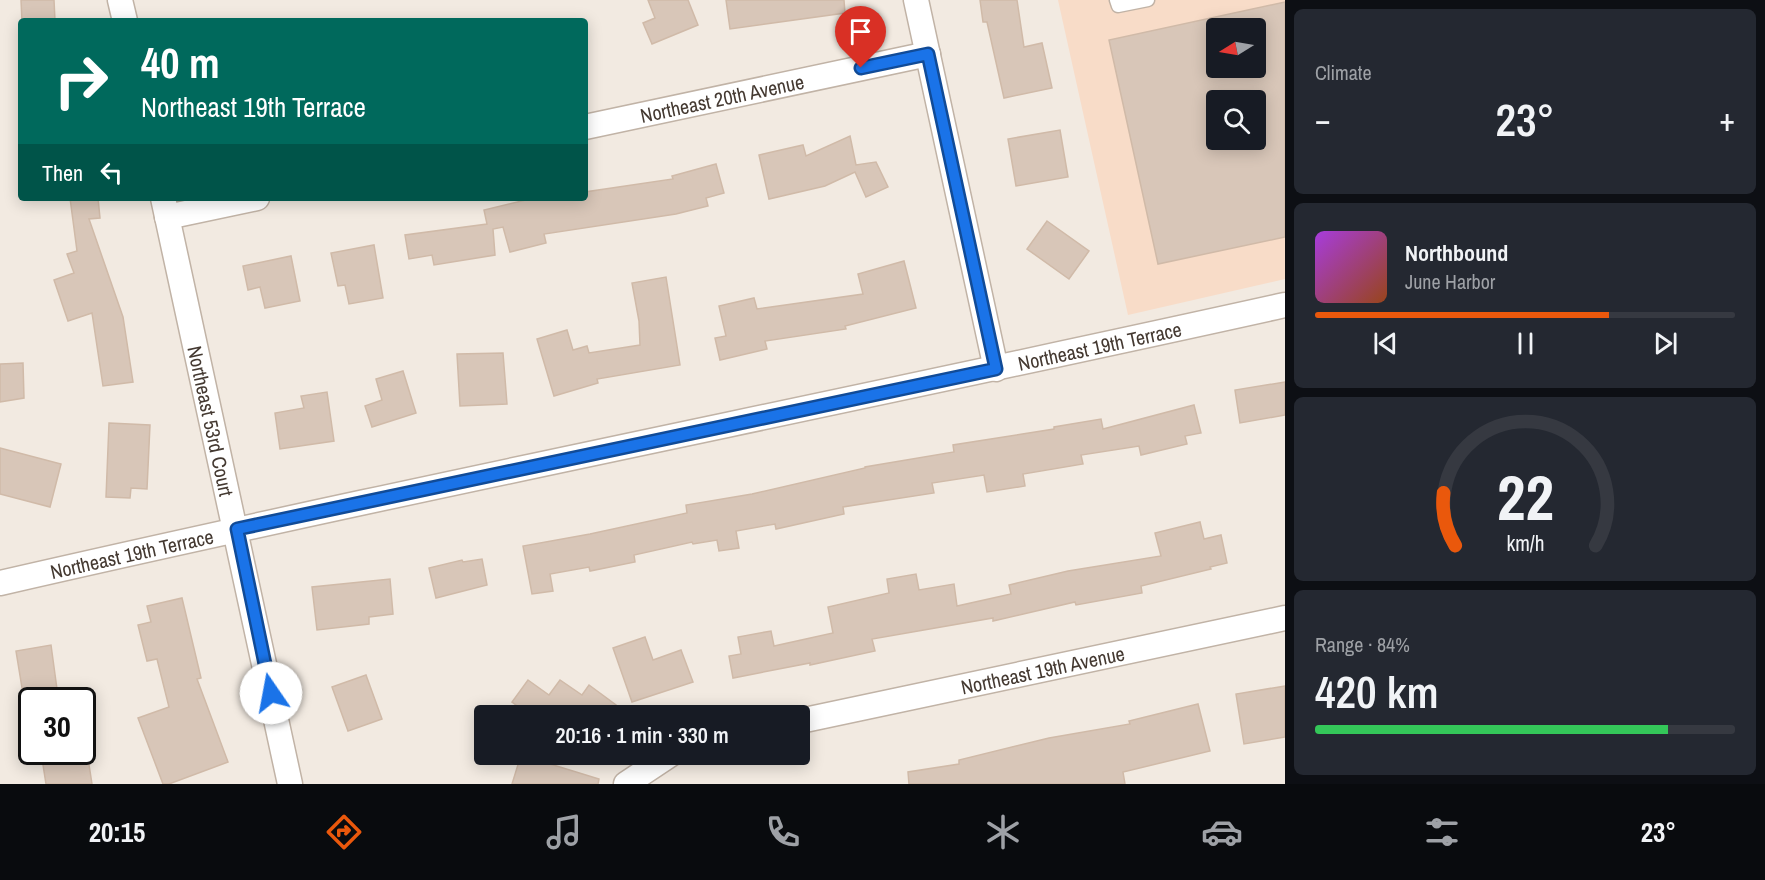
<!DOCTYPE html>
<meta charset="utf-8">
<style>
:root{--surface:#171b24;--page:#242831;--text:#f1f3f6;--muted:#9ea1a6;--line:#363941;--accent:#ea580c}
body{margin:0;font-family:"Archivo Narrow",sans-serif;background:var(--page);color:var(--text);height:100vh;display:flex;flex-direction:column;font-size:22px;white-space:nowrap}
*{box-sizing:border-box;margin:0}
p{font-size:20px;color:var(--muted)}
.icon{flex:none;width:33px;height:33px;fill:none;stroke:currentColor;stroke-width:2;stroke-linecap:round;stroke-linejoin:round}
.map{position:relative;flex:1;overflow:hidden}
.sheet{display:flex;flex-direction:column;gap:9px;padding:9px;background:#0d0f14;width:480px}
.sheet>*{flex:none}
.guide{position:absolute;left:18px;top:18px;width:570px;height:183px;border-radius:6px;box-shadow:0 3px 15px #0003;background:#00695c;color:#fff;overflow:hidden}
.needle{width:39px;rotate:259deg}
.controls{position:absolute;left:1206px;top:18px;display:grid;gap:12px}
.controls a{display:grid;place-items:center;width:60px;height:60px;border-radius:6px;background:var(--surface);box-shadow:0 3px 15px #0003;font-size:30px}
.speed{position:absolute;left:18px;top:687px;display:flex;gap:12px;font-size:30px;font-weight:700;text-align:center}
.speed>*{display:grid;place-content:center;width:78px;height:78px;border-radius:50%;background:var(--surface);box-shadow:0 3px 15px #0003;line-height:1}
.speed .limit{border:3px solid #111;border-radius:9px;background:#fff;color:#111}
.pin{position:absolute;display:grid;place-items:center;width:51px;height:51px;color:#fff;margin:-62px -26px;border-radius:50% 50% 50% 0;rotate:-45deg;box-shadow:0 0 6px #0007}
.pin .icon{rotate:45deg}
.me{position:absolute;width:66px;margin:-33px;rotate:348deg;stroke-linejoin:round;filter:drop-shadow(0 0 4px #0008)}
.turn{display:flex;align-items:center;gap:21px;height:126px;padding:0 24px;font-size:27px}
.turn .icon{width:78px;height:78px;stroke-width:2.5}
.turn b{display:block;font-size:42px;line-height:51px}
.then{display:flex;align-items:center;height:57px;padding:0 24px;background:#0003;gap:12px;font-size:22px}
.big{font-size:45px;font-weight:600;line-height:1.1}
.sheet .card{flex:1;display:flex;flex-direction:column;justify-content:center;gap:9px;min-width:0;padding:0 21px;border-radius:9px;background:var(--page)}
.sheet .dial{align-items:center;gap:0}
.dial svg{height:156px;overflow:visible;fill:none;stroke:var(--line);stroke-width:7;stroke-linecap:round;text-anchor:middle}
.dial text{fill:var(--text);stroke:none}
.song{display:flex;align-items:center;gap:18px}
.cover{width:72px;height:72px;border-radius:9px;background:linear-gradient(135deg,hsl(280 70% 55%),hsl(20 70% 35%))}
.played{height:6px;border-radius:3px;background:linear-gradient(90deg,var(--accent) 70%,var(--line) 70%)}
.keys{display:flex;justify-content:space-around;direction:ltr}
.heat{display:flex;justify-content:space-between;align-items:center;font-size:33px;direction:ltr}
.charge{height:9px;border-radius:4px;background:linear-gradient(90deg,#34c759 84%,var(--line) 0)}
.trip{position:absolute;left:474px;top:705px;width:336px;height:60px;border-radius:6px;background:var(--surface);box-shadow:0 3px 15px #0003;font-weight:600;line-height:60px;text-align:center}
.dock{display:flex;height:96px;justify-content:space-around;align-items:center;background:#090b0e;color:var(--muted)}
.dock .icon{width:42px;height:42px}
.dock .active{color:var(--accent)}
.dock b{font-size:27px;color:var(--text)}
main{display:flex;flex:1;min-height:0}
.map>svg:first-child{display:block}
</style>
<main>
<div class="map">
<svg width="1285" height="784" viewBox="0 0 1285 784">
<rect width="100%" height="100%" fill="#f2eae1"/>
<path fill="#f8dcc8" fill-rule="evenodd" d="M 1058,0 L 1285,0 L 1285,279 L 1128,315 ZM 1216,28 L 1256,28 L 1256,68 L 1216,68 ZM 1216,100 L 1256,100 L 1256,140 L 1216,140 Z"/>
<g fill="#d8c6b8" stroke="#d0baa8" stroke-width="1.5" fill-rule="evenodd">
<path d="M 21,0 L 54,0 L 55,21 L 22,21 Z"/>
<path d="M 648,0 L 688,0 L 698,25 L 652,44 L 643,23 L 655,18 Z"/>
<path d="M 726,0 L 844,0 L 845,13 L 730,29 Z"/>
<path d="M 980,0 L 1017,0 L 1024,47 L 1042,43 L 1052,88 L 1004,98 L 987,22 L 983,22 Z"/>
<path d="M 1285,2 L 1285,237 L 1158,264 L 1109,40 ZM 1216,28 L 1256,28 L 1256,68 L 1216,68 ZM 1216,100 L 1256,100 L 1256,140 L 1216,140 Z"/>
<path d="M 1060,130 L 1068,177 L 1016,186 L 1008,139 Z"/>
<path d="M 850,136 L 856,165 L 876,162 L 888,187 L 866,197 L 855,172 L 825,186 L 769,199 L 759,155 L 803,145 L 806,156 Z"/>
<path d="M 716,164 L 724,193 L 706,198 L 708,206 L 676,214 L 544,234 L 546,243 L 510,252 L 503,227 L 493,229 L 495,255 L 434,265 L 432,255 L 409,259 L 405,235 L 487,224 L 484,210 L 534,198 L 585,198 L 585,192 L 673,179 L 672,176 Z"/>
<path d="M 70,198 L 98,198 L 100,218 L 89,219 L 123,317 L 133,382 L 103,386 L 92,313 L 68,321 L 54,280 L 74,273 L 67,254 L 77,251 Z"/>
<path d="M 1047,221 L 1089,251 L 1069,279 L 1027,249 Z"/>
<path d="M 374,245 L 383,298 L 349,304 L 345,285 L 338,286 L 331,253 Z"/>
<path d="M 291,256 L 300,301 L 265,308 L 260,287 L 248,290 L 243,266 Z"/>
<path d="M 904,261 L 916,308 L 845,326 L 846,329 L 765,341 L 767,349 L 720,360 L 715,338 L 726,336 L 719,306 L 754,298 L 757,309 L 863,294 L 858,274 Z"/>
<path d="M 666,277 L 680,365 L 597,379 L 598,383 L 554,396 L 537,339 L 567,330 L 573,350 L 587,346 L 589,353 L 640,345 L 639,321 L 632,283 Z"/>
<path d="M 503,353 L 507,404 L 460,406 L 457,354 Z"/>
<path d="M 23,363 L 24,398 L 0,402 L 0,364 Z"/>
<path d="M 403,371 L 416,413 L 372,427 L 365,406 L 382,400 L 376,379 Z"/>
<path d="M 1285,382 L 1285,415 L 1240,423 L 1235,390 Z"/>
<path d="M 327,392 L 334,441 L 280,449 L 275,413 L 304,408 L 301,396 Z"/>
<path d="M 1194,405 L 1201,433 L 1185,436 L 1187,444 L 1141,455 L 1139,446 L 1081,455 L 1083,464 L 1023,474 L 1025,486 L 987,492 L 984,475 L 932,483 L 934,493 L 843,507 L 844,514 L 776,529 L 775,524 L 736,531 L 739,548 L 719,551 L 717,540 L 693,544 L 692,542 L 634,555 L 635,562 L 590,571 L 589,567 L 550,574 L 553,591 L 532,594 L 523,546 L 590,534 L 687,513 L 686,505 L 752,494 L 865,468 L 865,467 L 954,452 L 953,445 L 1054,429 L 1054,427 L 1101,419 L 1103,429 Z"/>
<path d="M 109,423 L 150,425 L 147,489 L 131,488 L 130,498 L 106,497 Z"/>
<path d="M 0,448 L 61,464 L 50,507 L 0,494 Z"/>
<path d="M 1200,522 L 1204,539 L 1221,535 L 1227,563 L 1210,567 L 1211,569 L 1141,586 L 1142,593 L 1076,605 L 1075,602 L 993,621 L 993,618 L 872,639 L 875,651 L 810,665 L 810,663 L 733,678 L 729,656 L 741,654 L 738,637 L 771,631 L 774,646 L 833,633 L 828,607 L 889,593 L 887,579 L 916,574 L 919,590 L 954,584 L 957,606 L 1011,594 L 1009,585 L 1068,571 L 1161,556 L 1155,533 Z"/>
<path d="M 482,559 L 487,585 L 436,598 L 429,568 L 462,560 L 463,562 Z"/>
<path d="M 390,579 L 393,614 L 369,617 L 369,624 L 317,630 L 312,587 Z"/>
<path d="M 182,598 L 201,678 L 197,679 L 228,762 L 169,784 L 163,784 L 138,718 L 169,707 L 157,659 L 147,661 L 138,625 L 151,622 L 147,606 Z"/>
<path d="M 645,637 L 653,660 L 681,650 L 693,682 L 632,702 L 613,648 Z"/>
<path d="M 51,645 L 57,689 L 46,690 L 48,700 L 24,700 L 16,651 Z"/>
<path d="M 366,675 L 382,719 L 348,731 L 332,687 Z"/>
<path d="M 528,680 L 549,695 L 560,680 L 582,695 L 589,685 L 631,716 L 531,716 L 512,702 Z"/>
<path d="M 1285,686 L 1285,737 L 1244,744 L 1236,694 Z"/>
<path d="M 1198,704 L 1210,751 L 1123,772 L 1125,784 L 909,784 L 908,772 L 959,764 L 959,760 L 1049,738 L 1130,724 L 1129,721 Z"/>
<path d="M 41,752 L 87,752 L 92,784 L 46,784 Z"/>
<path d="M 521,755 L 599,779 L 598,784 L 512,784 Z"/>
</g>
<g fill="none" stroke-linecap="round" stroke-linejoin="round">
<g stroke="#c1b3a6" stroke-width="15">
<path id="lane" d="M 1116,0 L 1118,6 L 1148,0"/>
</g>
<g stroke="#c1b3a6" stroke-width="27">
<g id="street">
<path d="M 120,0 L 125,21"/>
<path d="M 916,0 L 996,369"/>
<path id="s1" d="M 585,127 L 928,54"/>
<path id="s2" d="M 163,198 L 290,784"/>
<path d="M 167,217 L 257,198"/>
<path id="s3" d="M 0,583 C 427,485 857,400 1285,305"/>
<path id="s4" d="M 800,721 L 1285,618"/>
<path d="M 626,784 L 671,754"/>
</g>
</g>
<use href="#lane" stroke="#fff" stroke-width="12"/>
<use href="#street" stroke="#fff" stroke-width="24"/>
</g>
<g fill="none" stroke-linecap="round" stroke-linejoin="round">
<g stroke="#114b97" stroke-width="15">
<path id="route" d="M 271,693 L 237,529 L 996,369 L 928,54 L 861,68"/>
</g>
<use href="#route" stroke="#1a73e8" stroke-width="10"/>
</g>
<g text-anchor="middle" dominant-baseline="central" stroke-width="5" stroke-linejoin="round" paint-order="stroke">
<g font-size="20" fill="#443931" stroke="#fff">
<text stroke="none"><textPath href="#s1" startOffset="140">Northeast 20th Avenue</textPath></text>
<text stroke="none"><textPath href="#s3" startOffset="1125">Northeast 19th Terrace</textPath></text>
<text stroke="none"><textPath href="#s2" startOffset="228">Northeast 53rd Court</textPath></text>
<text stroke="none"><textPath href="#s3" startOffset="135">Northeast 19th Terrace</textPath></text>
<text stroke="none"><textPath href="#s4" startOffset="248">Northeast 19th Avenue</textPath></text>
</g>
</g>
</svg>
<div class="controls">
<a><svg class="needle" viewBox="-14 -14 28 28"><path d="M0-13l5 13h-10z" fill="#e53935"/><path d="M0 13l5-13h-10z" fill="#9ea1a6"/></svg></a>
<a><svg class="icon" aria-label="search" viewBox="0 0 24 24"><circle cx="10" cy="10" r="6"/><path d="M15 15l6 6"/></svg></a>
</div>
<div class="speed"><div class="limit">30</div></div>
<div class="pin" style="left:861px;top:68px;background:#d93025"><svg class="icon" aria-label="arrive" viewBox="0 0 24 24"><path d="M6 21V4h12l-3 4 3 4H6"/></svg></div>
<svg class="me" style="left:271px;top:693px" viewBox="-20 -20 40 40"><circle r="19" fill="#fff"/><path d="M0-13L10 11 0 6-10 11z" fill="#1a73e8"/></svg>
<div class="trip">20:16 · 1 min · 330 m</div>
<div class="guide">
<div class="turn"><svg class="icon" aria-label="right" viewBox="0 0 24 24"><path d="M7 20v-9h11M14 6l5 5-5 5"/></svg><div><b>40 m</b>Northeast 19th Terrace</div></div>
<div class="then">Then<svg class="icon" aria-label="left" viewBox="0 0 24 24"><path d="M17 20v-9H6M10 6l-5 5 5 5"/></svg></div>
</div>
</div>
<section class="sheet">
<div class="card"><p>Climate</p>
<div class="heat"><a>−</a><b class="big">23°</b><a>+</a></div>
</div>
<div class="card">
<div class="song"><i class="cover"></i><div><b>Northbound</b><p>June Harbor</p></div></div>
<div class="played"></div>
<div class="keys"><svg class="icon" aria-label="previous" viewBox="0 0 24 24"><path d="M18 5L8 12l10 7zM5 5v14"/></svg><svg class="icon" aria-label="pause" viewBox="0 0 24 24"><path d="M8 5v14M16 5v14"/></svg><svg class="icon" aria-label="next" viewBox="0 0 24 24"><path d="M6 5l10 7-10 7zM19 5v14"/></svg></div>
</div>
<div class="card dial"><svg viewBox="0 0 100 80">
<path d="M14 69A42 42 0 1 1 86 69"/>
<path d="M14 69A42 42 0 0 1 8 42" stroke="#ea580c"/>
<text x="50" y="56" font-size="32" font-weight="700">22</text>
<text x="50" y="72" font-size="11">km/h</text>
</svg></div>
<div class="card"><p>Range · 84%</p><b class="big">420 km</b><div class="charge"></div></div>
</section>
</main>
<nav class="dock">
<b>20:15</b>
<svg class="icon active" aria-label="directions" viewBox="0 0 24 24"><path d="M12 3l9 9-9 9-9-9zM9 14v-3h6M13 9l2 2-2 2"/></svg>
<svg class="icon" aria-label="music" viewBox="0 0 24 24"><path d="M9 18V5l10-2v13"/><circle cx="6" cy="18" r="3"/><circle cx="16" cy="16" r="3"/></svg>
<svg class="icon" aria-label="phone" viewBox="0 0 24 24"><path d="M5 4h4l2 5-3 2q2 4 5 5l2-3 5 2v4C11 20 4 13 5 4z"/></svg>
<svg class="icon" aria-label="climate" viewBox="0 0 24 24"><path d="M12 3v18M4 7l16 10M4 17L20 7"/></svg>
<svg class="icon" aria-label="car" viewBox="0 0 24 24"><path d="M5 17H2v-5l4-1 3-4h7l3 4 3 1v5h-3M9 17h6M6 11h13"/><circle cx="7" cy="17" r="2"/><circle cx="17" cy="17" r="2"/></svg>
<svg class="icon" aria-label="filters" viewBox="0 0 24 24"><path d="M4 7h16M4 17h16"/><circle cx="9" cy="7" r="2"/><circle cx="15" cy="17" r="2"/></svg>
<b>23°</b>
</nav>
